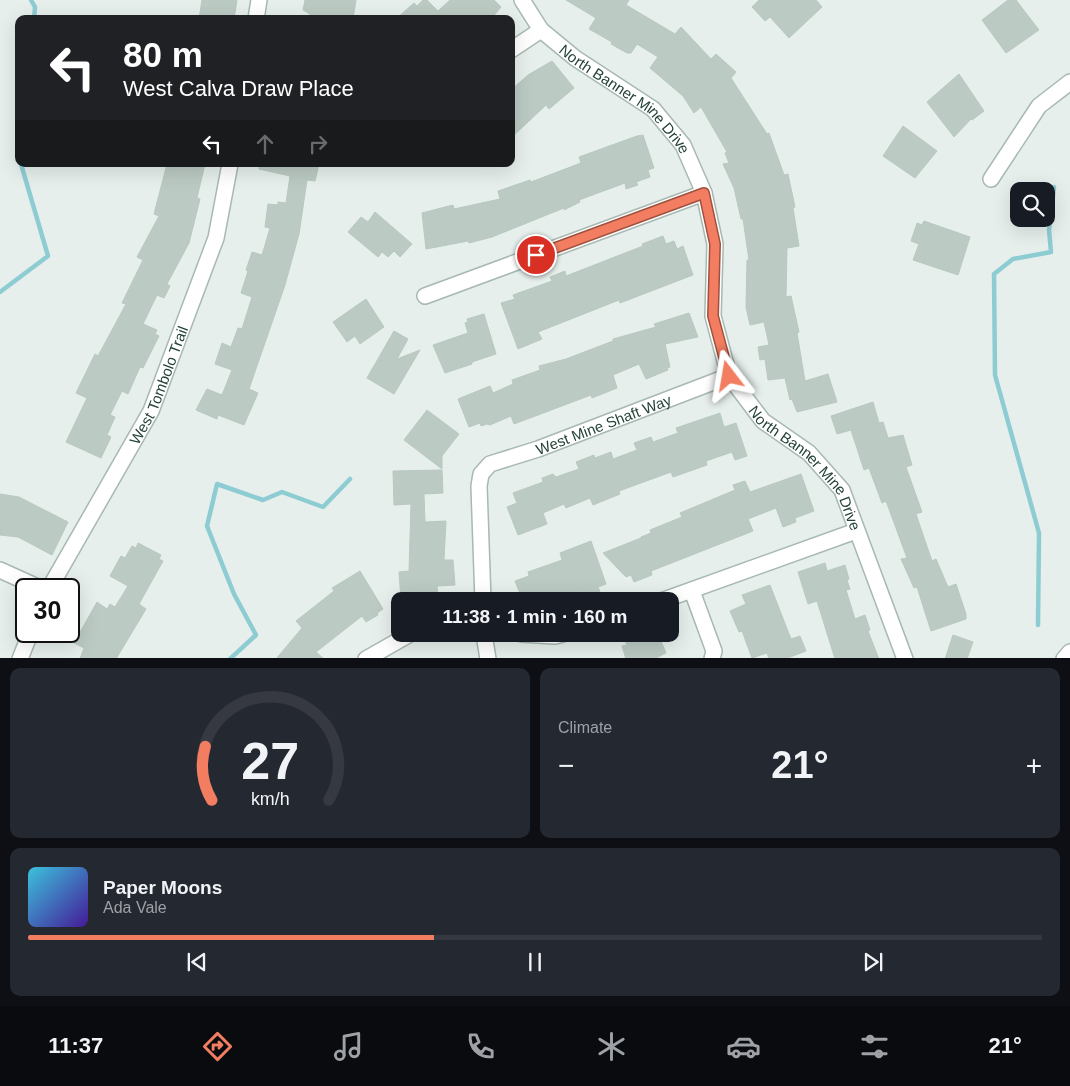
<!DOCTYPE html>
<meta charset="utf-8">
<style>
:root{--surface:#171b24;--page:#242831;--text:#f1f3f6;--muted:#9ea1a6;--line:#363941;--accent:#f37d60}
body{margin:0;font-family:Helvetica,sans-serif;background:var(--page);color:var(--text);height:100vh;display:flex;flex-direction:column;font-size:19px;white-space:nowrap}
*{box-sizing:border-box;margin:0}
p{font-size:16px;color:var(--muted)}
.icon{flex:none;width:28px;height:28px;fill:none;stroke:currentColor;stroke-width:2;stroke-linecap:round;stroke-linejoin:round}
.map{position:relative;height:658px;overflow:hidden}
.panel{display:flex;flex-direction:column;gap:10px;padding:10px;background:#0d0f14;flex:1}
.panel>*{flex:none}
.hud{position:absolute;left:15px;top:15px;width:500px;height:152px;border-radius:10px;box-shadow:0 5px 20px #0002;background:#202124;color:#fff;overflow:hidden}
.fabs{position:absolute;left:1010px;top:182px;display:grid;gap:10px}
.fabs a{display:grid;place-items:center;width:45px;height:45px;border-radius:10px;background:var(--surface);box-shadow:0 5px 20px #0002;font-size:25px}
.speed{position:absolute;left:15px;top:578px;display:flex;gap:10px;font-size:25px;font-weight:700;text-align:center}
.speed>*{display:grid;place-content:center;width:65px;height:65px;border-radius:50%;background:var(--surface);box-shadow:0 5px 20px #0002;line-height:1}
.speed .limit{border:2px solid #111;border-radius:8px;background:#fff;color:#111}
.pin{position:absolute;display:grid;place-items:center;width:42px;height:42px;color:#fff;margin:-21px;border:2px solid #fff;border-radius:50%;box-shadow:0 1px 5px #0007}
.me{position:absolute;width:55px;margin:-28px;rotate:346deg;stroke-linejoin:round;filter:drop-shadow(0 0 4px #0008)}
.turn{display:flex;align-items:center;gap:18px;height:105px;padding:0 25px;font-size:22px}
.turn .icon{width:65px;height:65px;stroke-width:2.5}
.turn b{display:block;font-size:35px;line-height:42px}
.lanes{display:flex;align-items:center;height:48px;padding:0 25px;background:#0003;justify-content:center;gap:25px;direction:ltr}
.lanes .off{opacity:.35}
.big{font-size:38px;font-weight:800;line-height:1.1}
.panel .card{flex:1;display:flex;flex-direction:column;justify-content:center;gap:8px;min-width:0;padding:0 18px;border-radius:10px;background:var(--page)}
.panel .dial{align-items:center;gap:0}
.dial svg{height:130px;overflow:visible;fill:none;stroke:var(--line);stroke-width:7;stroke-linecap:round;text-anchor:middle}
.dial text{fill:var(--text);stroke:none}
.song{display:flex;align-items:center;gap:15px}
.cover{width:60px;height:60px;border-radius:8px;background:linear-gradient(135deg,hsl(190 70% 55%),hsl(260 70% 35%))}
.played{height:5px;border-radius:2px;background:linear-gradient(90deg,var(--accent) 40%,var(--line) 40%)}
.keys{display:flex;justify-content:space-around;direction:ltr}
.heat{display:flex;justify-content:space-between;align-items:center;font-size:28px;direction:ltr}
.panel .tiles{flex:1;display:grid;gap:10px;grid-template-columns:1fr 1fr}
.card:last-child{grid-column:span 2}
.trip{position:absolute;left:391px;top:592px;width:288px;height:50px;border-radius:10px;background:var(--surface);box-shadow:0 5px 20px #0002;font-weight:800;line-height:50px;text-align:center}
.tabs{display:flex;height:80px;justify-content:space-around;align-items:center;background:#090b0e;color:var(--muted)}
.tabs .icon{width:35px;height:35px}
.tabs .current{color:var(--accent)}
.tabs b{font-size:22px;color:var(--text)}
.map>svg:first-child{display:block}
</style>
<div class="map">
<svg width="1070" height="659" viewBox="0 0 1070 659">
<rect width="100%" height="100%" fill="#e6efeb"/>
<g fill="none" stroke-linecap="round" stroke-linejoin="round">
<g stroke="#8eccd3" stroke-width="4.5">
<path d="M 31,0 L 35,7 L 34,19"/>
<path d="M 0,292 L 48,256 L 21,164"/>
<path d="M 1038,625 L 1039,533 L 995,375 L 994,274 L 1013,259 L 1051,252 L 1049,230 L 1054,187"/>
<path d="M 230,659 L 256,635 L 234,594 L 207,526 L 217,484 L 263,500 L 282,492 L 323,507 L 350,479"/>
</g>
</g>
<g fill="#bbcac3" stroke="#b8c9c1">
<path d="M 202,0 L 237,0 L 234,19 L 199,19 Z"/>
<path d="M 305,0 L 356,0 L 353,19 L 309,19 L 310,14 L 303,10 Z"/>
<path d="M 423,0 L 427,0 L 438,11 L 450,0 L 494,0 L 501,7 L 491,19 L 396,19 L 414,3 L 417,6 Z"/>
<path d="M 566,0 L 629,0 L 626,5 L 675,34 L 681,27 L 711,59 L 716,54 L 736,72 L 731,78 L 767,134 L 769,133 L 784,175 L 788,174 L 795,207 L 793,208 L 799,246 L 787,248 L 786,297 L 791,296 L 799,332 L 797,333 L 805,381 L 828,374 L 837,402 L 797,412 L 792,399 L 790,400 L 785,378 L 768,380 L 765,359 L 760,360 L 758,347 L 769,345 L 764,322 L 750,325 L 746,307 L 747,260 L 749,260 L 743,219 L 741,219 L 734,188 L 723,164 L 729,163 L 725,153 L 727,152 L 701,107 L 694,113 L 683,96 L 650,68 L 658,57 L 637,44 L 631,53 L 627,53 L 611,44 L 612,42 L 589,29 L 596,18 Z"/>
<path d="M 759,0 L 816,0 L 822,7 L 789,38 L 770,17 L 765,21 L 752,7 Z"/>
<path d="M 1008,0 L 1016,0 L 1039,30 L 1006,53 L 982,20 Z"/>
<path d="M 552,61 L 574,88 L 549,109 L 546,105 L 511,138 L 511,90 L 528,75 Z"/>
<path d="M 959,74 L 984,111 L 972,120 L 971,119 L 954,137 L 927,102 Z"/>
<path d="M 903,126 L 937,151 L 915,178 L 883,156 Z"/>
<path d="M 643,135 L 654,168 L 648,170 L 650,177 L 636,182 L 638,185 L 626,189 L 625,183 L 579,200 L 580,202 L 564,210 L 564,208 L 492,237 L 469,243 L 468,241 L 426,249 L 422,213 L 453,205 L 454,209 L 500,199 L 498,191 L 530,180 L 531,182 L 581,163 L 579,157 L 637,136 Z"/>
<path d="M 167,164 L 205,164 L 197,198 L 200,199 L 189,243 L 167,284 L 170,286 L 164,298 L 157,295 L 143,324 L 157,330 L 155,334 L 159,336 L 143,368 L 140,367 L 128,394 L 122,391 L 110,415 L 115,417 L 107,435 L 111,437 L 101,458 L 66,442 L 87,398 L 76,393 L 95,354 L 98,356 L 126,304 L 122,303 L 143,260 L 137,257 L 159,216 L 154,214 Z"/>
<path d="M 259,164 L 319,164 L 315,181 L 307,180 L 299,234 L 285,285 L 249,389 L 258,393 L 244,425 L 218,415 L 217,419 L 196,410 L 207,389 L 222,395 L 232,370 L 215,364 L 222,343 L 231,347 L 238,328 L 242,329 L 252,297 L 241,293 L 248,271 L 246,270 L 252,252 L 262,255 L 270,228 L 265,227 L 268,204 L 278,205 L 278,202 L 286,203 L 290,176 L 259,169 Z"/>
<path d="M 375,212 L 412,244 L 400,257 L 394,251 L 388,257 L 382,252 L 378,257 L 348,232 L 361,217 L 368,222 Z"/>
<path d="M 924,221 L 970,237 L 958,275 L 913,260 L 919,244 L 911,241 L 917,223 L 922,225 Z"/>
<path d="M 663,236 L 666,244 L 674,241 L 677,249 L 683,246 L 693,275 L 620,303 L 619,300 L 538,332 L 542,339 L 518,349 L 501,303 L 515,299 L 513,295 L 552,281 L 550,277 L 565,271 L 566,276 L 643,246 L 642,244 Z"/>
<path d="M 366,299 L 384,327 L 360,344 L 355,336 L 347,342 L 333,322 Z"/>
<path d="M 689,313 L 698,337 L 665,344 L 670,367 L 667,368 L 668,370 L 646,379 L 639,364 L 613,375 L 617,388 L 592,398 L 591,395 L 514,424 L 511,416 L 490,425 L 487,424 L 481,426 L 480,423 L 469,427 L 458,399 L 490,386 L 493,393 L 513,384 L 512,380 L 540,370 L 539,366 L 566,359 L 613,341 L 613,339 L 656,327 L 654,324 Z"/>
<path d="M 484,314 L 496,354 L 472,362 L 472,364 L 445,373 L 433,345 L 468,333 L 465,323 L 468,322 L 467,319 Z"/>
<path d="M 394,331 L 408,339 L 397,359 L 420,350 L 394,394 L 367,378 Z"/>
<path d="M 873,402 L 879,423 L 883,422 L 888,438 L 903,435 L 912,465 L 906,467 L 922,512 L 916,514 L 932,561 L 936,559 L 948,587 L 956,584 L 966,614 L 966,619 L 931,631 L 917,587 L 914,588 L 901,559 L 907,558 L 886,501 L 882,503 L 869,468 L 864,470 L 851,430 L 837,434 L 831,416 Z"/>
<path d="M 427,410 L 459,434 L 442,456 L 442,469 L 404,440 Z"/>
<path d="M 720,413 L 724,427 L 736,423 L 747,456 L 735,460 L 732,452 L 706,461 L 707,465 L 673,477 L 671,472 L 619,491 L 620,494 L 593,505 L 590,498 L 566,508 L 564,504 L 543,513 L 547,524 L 518,535 L 507,507 L 517,503 L 513,493 L 543,482 L 542,478 L 553,474 L 556,477 L 579,469 L 576,462 L 594,455 L 595,458 L 611,452 L 613,459 L 637,450 L 634,443 L 651,437 L 653,442 L 678,433 L 676,428 Z"/>
<path d="M 442,470 L 443,493 L 424,494 L 425,522 L 446,521 L 444,560 L 453,560 L 455,585 L 437,586 L 438,598 L 401,600 L 399,572 L 409,571 L 411,504 L 394,505 L 393,471 Z"/>
<path d="M 801,474 L 814,511 L 795,518 L 796,522 L 783,527 L 776,508 L 748,519 L 753,531 L 651,571 L 652,575 L 634,582 L 631,575 L 626,577 L 603,553 L 641,538 L 641,537 L 651,533 L 650,530 L 682,517 L 680,513 L 735,490 L 733,485 L 745,481 L 750,492 Z"/>
<path d="M 0,494 L 19,497 L 68,522 L 52,555 L 18,537 L 0,535 Z"/>
<path d="M 591,541 L 606,584 L 598,587 L 600,592 L 587,597 L 584,591 L 555,601 L 523,601 L 515,581 L 529,576 L 528,572 L 562,560 L 560,553 Z"/>
<path d="M 138,543 L 161,555 L 159,559 L 163,561 L 139,604 L 146,609 L 116,659 L 80,659 L 84,648 L 74,643 L 97,602 L 107,609 L 110,604 L 115,607 L 128,586 L 110,576 L 121,556 L 125,558 L 132,546 L 136,548 Z"/>
<path d="M 825,563 L 827,571 L 845,565 L 849,579 L 847,580 L 850,589 L 846,590 L 855,619 L 865,615 L 870,630 L 868,631 L 879,659 L 835,659 L 817,601 L 808,604 L 798,572 Z"/>
<path d="M 360,571 L 383,609 L 377,613 L 378,615 L 366,622 L 362,616 L 316,652 L 324,659 L 276,659 L 302,628 L 296,621 L 334,591 L 332,588 Z"/>
<path d="M 770,585 L 791,639 L 800,636 L 806,651 L 785,659 L 769,659 L 767,653 L 752,658 L 742,631 L 739,632 L 730,611 L 746,604 L 742,595 Z"/>
<path d="M 622,634 L 658,634 L 666,653 L 654,659 L 626,659 L 622,646 L 627,645 Z"/>
<path d="M 953,635 L 973,642 L 967,659 L 945,659 Z"/>
</g>
<g fill="none" stroke-linecap="round" stroke-linejoin="round">
<g stroke="#a8b8b2" stroke-width="18">
<g id="minor">
<path id="s1" d="M 522,0 L 541,30 L 575,58 L 653,109 L 683,145 L 704,193 L 715,244 L 713,316 L 729,376 L 763,421 L 809,453 L 842,490 L 905,659"/>
<path d="M 256,19 L 259,0"/>
<path d="M 511,50 L 541,30"/>
<path d="M 991,179 L 1039,106 L 1070,82"/>
<path d="M 425,296 L 704,193"/>
<path d="M 0,570 L 42,589"/>
<path id="s2" d="M 49,589 L 151,411 L 216,238 L 230,164"/>
<path d="M 692,591 L 714,651 L 712,659"/>
<path id="s3" d="M 483,601 L 479,486 L 481,474 L 490,464 L 538,449 L 729,376"/>
<path d="M 661,601 L 856,531"/>
<path d="M 484,634 L 488,659"/>
<path d="M 521,634 L 555,636 L 563,634"/>
<path d="M 20,659 L 31,631"/>
<path d="M 366,659 L 410,634"/>
<path d="M 1064,659 L 1070,652"/>
</g>
</g>
<use href="#minor" stroke="#fff" stroke-width="15"/>
</g>
<g fill="none" stroke-linecap="round" stroke-linejoin="round">
<g stroke="#9e513e" stroke-width="12">
<path id="route" d="M 536,255 L 704,193 L 715,244 L 713,316 L 729,376"/>
</g>
<use href="#route" stroke="#f37d60" stroke-width="9"/>
</g>
<g text-anchor="middle" dominant-baseline="central" stroke-width="4" stroke-linejoin="round" paint-order="stroke">
<g font-size="15" fill="#244238" stroke="#f7fbf9">
<text stroke="none"><textPath href="#s1" startOffset="145">North Banner Mine Drive</textPath></text>
<text stroke="none"><textPath href="#s2" startOffset="232">West Tombolo Trail</textPath></text>
<text stroke="none"><textPath href="#s3" startOffset="261">West Mine Shaft Way</textPath></text>
<text stroke="none"><textPath href="#s1" startOffset="580">North Banner Mine Drive</textPath></text>
</g>
</g>
</svg>
<div class="fabs">
<a><svg class="icon" aria-label="search" viewBox="0 0 24 24"><circle cx="10" cy="10" r="6"/><path d="M15 15l6 6"/></svg></a>
</div>
<div class="speed"><div class="limit">30</div></div>
<div class="pin" style="left:536px;top:255px;background:#d93025"><svg class="icon" aria-label="arrive" viewBox="0 0 24 24"><path d="M6 21V4h12l-3 4 3 4H6"/></svg></div>
<svg class="me" style="left:729px;top:376px" viewBox="-20 -20 40 40"><path d="M0-17L14 15 0 8-14 15z" fill="#f37d60" stroke="#fff" stroke-width="4"/></svg>
<div class="trip">11:38 · 1 min · 160 m</div>
<div class="hud">
<div class="turn"><svg class="icon" aria-label="left" viewBox="0 0 24 24"><path d="M17 20v-9H6M10 6l-5 5 5 5"/></svg><div><b>80 m</b>West Calva Draw Place</div></div>
<div class="lanes"><svg class="icon" aria-label="left" viewBox="0 0 24 24"><path d="M17 20v-9H6M10 6l-5 5 5 5"/></svg><svg class="icon off" aria-label="ahead" viewBox="0 0 24 24"><path d="M12 20V5M6 11l6-6 6 6"/></svg><svg class="icon off" aria-label="right" viewBox="0 0 24 24"><path d="M7 20v-9h11M14 6l5 5-5 5"/></svg></div>
</div>
</div>
<section class="panel">
<div class="tiles">
<div class="card dial"><svg viewBox="0 0 100 80">
<path d="M14 69A42 42 0 1 1 86 69"/>
<path d="M14 69A42 42 0 0 1 10 36" stroke="#f37d60"/>
<text x="50" y="56" font-size="32" font-weight="700">27</text>
<text x="50" y="72" font-size="11">km/h</text>
</svg></div>
<div class="card"><p>Climate</p>
<div class="heat"><a>−</a><b class="big">21°</b><a>+</a></div>
</div>
<div class="card">
<div class="song"><i class="cover"></i><div><b>Paper Moons</b><p>Ada Vale</p></div></div>
<div class="played"></div>
<div class="keys"><svg class="icon" aria-label="previous" viewBox="0 0 24 24"><path d="M18 5L8 12l10 7zM5 5v14"/></svg><svg class="icon" aria-label="pause" viewBox="0 0 24 24"><path d="M8 5v14M16 5v14"/></svg><svg class="icon" aria-label="next" viewBox="0 0 24 24"><path d="M6 5l10 7-10 7zM19 5v14"/></svg></div>
</div>
</div>
</section>
<nav class="tabs">
<b>11:37</b>
<svg class="icon current" aria-label="directions" viewBox="0 0 24 24"><path d="M12 3l9 9-9 9-9-9zM9 14v-3h6M13 9l2 2-2 2"/></svg>
<svg class="icon" aria-label="music" viewBox="0 0 24 24"><path d="M9 18V5l10-2v13"/><circle cx="6" cy="18" r="3"/><circle cx="16" cy="16" r="3"/></svg>
<svg class="icon" aria-label="phone" viewBox="0 0 24 24"><path d="M5 4h4l2 5-3 2q2 4 5 5l2-3 5 2v4C11 20 4 13 5 4z"/></svg>
<svg class="icon" aria-label="climate" viewBox="0 0 24 24"><path d="M12 3v18M4 7l16 10M4 17L20 7"/></svg>
<svg class="icon" aria-label="car" viewBox="0 0 24 24"><path d="M5 17H2v-5l4-1 3-4h7l3 4 3 1v5h-3M9 17h6M6 11h13"/><circle cx="7" cy="17" r="2"/><circle cx="17" cy="17" r="2"/></svg>
<svg class="icon" aria-label="filters" viewBox="0 0 24 24"><path d="M4 7h16M4 17h16"/><circle cx="9" cy="7" r="2"/><circle cx="15" cy="17" r="2"/></svg>
<b>21°</b>
</nav>
